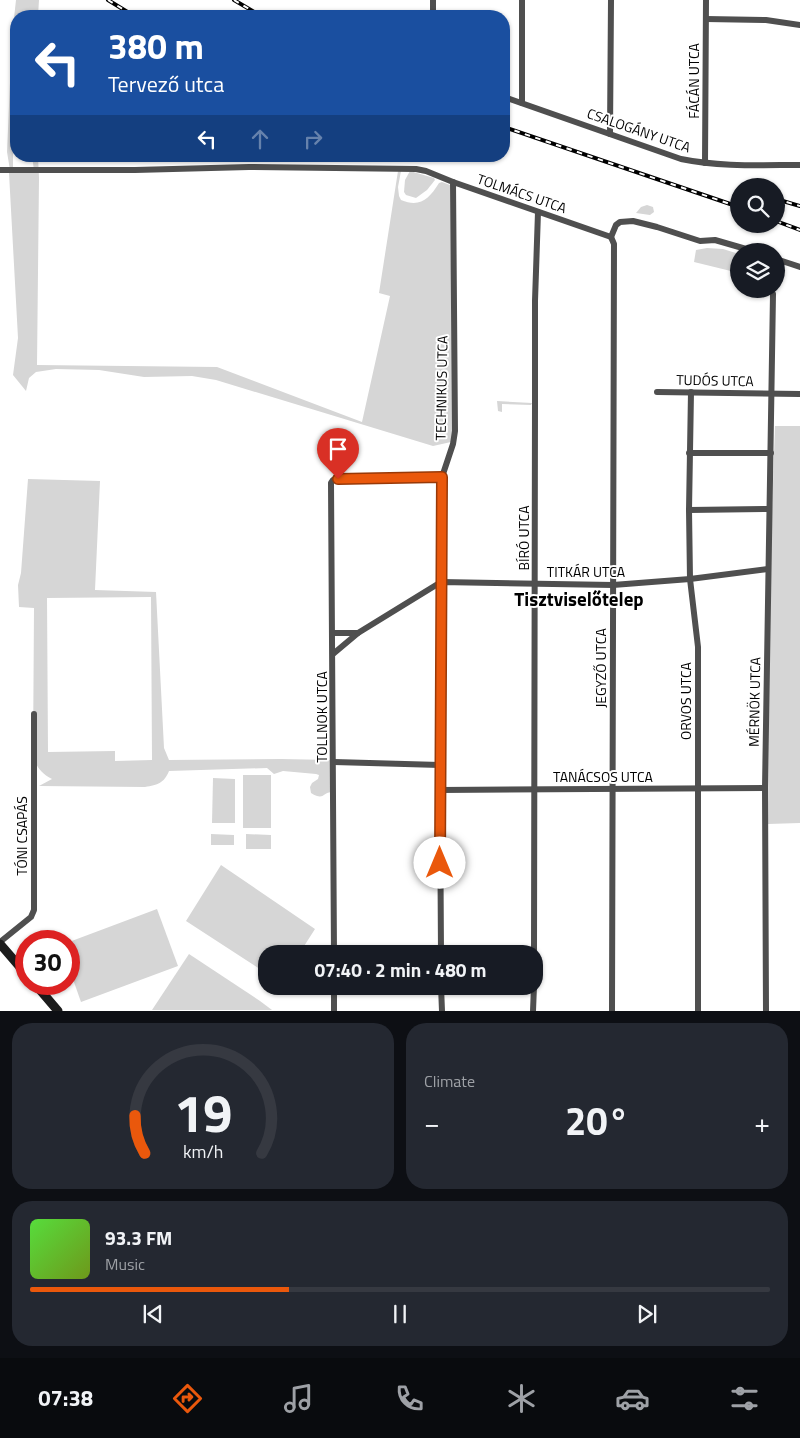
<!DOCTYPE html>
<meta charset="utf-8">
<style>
:root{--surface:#171b24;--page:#242831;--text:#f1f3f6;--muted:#9ea1a6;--line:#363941;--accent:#ea580c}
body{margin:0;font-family:"Titillium Web",sans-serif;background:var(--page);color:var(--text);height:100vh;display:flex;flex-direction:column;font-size:19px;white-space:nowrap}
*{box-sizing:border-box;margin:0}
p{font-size:16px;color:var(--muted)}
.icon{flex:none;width:28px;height:28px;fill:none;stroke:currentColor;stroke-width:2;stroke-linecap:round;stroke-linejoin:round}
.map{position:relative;height:1011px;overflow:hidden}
.panel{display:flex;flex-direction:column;gap:12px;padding:12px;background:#0d0f14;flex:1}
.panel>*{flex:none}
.hud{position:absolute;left:10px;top:10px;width:500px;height:152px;border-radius:20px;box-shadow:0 1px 4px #0004;background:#1a4fa0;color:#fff;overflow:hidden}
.buttons{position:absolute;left:730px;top:178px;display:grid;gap:10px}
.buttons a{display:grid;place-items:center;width:55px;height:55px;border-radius:50%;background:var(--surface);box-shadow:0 1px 4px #0004;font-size:25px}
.speed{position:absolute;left:15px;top:930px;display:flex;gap:10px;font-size:25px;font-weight:700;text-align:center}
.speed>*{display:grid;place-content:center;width:65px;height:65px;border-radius:50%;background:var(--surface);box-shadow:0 1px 4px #0004;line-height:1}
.speed .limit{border:8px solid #d22;background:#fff;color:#111}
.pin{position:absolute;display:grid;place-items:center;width:42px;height:42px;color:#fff;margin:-51px -21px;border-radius:50% 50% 50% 0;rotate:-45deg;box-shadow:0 0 5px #0007}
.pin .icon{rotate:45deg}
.me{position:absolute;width:55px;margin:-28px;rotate:0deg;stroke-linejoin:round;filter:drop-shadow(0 0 4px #0008)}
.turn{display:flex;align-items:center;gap:18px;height:105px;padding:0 15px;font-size:22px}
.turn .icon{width:65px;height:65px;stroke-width:2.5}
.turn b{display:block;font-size:35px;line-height:42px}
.lanes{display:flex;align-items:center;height:48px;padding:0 15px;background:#0003;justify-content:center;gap:25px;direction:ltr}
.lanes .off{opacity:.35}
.big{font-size:38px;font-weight:700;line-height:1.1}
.panel .tile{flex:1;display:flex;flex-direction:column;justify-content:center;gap:8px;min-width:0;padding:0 18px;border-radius:20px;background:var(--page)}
.panel .dial{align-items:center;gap:0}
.dial svg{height:130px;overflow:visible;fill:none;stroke:var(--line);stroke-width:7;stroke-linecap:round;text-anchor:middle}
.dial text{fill:var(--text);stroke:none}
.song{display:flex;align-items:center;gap:15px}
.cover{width:60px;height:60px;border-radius:8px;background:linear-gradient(135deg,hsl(110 70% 55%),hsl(80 70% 35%))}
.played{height:5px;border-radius:2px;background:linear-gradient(90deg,var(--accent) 35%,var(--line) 35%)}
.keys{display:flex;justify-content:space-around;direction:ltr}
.heat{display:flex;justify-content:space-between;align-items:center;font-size:28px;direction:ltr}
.panel .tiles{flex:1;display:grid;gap:12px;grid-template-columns:1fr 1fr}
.tile:last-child{grid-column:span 2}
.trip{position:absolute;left:258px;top:945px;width:285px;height:50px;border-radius:20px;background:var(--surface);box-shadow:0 1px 4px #0004;font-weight:700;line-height:50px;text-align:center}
.menu{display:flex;height:80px;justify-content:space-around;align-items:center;background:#090b0e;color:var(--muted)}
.menu .icon{width:35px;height:35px}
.menu .on{color:var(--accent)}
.menu b{font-size:22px;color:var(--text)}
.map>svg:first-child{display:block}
</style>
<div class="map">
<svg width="800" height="1011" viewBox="0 0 800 1011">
<rect width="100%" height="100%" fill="#fff"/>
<g fill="#d6d6d6" fill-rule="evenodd">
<path d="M 16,0 L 39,0 L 38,16 L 16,16 L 16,148 L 13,148 L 13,170 L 34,170 L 32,156 L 38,156 L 39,178 L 37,365 L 217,367 L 362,422 L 390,296 L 379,293 L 398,171 L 401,171 L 398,187 L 399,196 L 401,200 C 420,208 429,199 439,183 L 442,182 L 450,185 L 453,431 L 451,442 L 433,446 L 216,380 L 192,376 L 144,377 L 99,370 L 56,369 L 36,372 L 29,378 L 26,391 L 13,375 L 18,338 L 9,173 L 10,170 L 7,152 L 12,36 Z"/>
<path d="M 410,171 L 434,178 L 435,180 L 427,190 L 416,198 L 406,195 L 404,192 L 405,180 Z"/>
<path d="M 647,205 L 653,207 L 654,212 L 650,215 L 636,213 L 641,207 Z"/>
<path d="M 707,248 L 723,249 L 739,254 L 739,273 L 694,262 L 696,250 Z"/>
<path d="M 497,401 L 532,403 L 531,405 L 502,404 L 502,412 L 498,411 Z"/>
<path d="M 775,426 L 800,426 L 800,823 L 768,824 L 769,599 Z"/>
<path d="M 28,479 L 100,481 L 95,590 L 156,592 L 164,748 L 169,760 L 281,759 L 331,760 L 331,792 C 322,793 324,801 311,793 L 310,787 L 312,783 L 318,779 L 319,775 L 316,774 L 283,771 L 274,774 L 267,768 L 169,771 C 164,783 158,785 145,787 L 39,786 L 52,779 C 41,773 37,768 33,756 L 34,608 L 19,607 L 18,585 L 21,573 ZM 151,597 L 152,760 L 115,761 L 115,751 L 48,752 L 47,598 Z"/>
<rect x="243" y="775" width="28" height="53"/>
<path d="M 213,778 L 235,779 L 235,823 L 212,823 Z"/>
<path d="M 211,834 L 234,835 L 234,845 L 211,845 Z"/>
<path d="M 246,834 L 271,835 L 271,849 L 246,849 Z"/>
<path d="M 221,865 L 315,929 L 299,954 L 266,954 L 266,973 L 186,921 Z"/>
<path d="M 157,909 L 178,966 L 81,1002 L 69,968 L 69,942 Z"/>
<path d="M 189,954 L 260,1001 L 272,1010 L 152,1010 Z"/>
</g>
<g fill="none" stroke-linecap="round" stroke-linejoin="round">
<g stroke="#4f4f4f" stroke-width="6">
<path d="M 433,0 L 433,16"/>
<path d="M 522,0 L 522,103"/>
<path d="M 706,19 L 766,20 L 800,25"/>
<path d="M 504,97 L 681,159 C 720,167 761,165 800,165"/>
<path d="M 610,134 L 611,0"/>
<path d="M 705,163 L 706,0"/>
<path d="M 0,170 L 135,170 L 249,167 L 416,169 L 426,171 L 453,182 L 611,237"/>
<path d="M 611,237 L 614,244 L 612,1011"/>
<path d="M 611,237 L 616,225 L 620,222 L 633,221 L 657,227 L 700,241 L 715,240 L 753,251"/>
<path d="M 776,259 L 800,267"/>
<path d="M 657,392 L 800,394"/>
<path d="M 691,392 L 689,510 L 690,579 L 698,647 L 698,1011"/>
<path d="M 689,453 L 771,453"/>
<path d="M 689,510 L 769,509"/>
<path d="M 332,633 L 358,633 L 333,654"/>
<path d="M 358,633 L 441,582 L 613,585 L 690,579 L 768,569"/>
<path d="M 334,762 L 440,765"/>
<path d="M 440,790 L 765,788"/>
<path d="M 0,942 L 31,917 L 34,910 L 34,714"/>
<path d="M 334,954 L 331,483 L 333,480 L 338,479 L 442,477"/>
<path d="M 441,954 L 440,790 L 442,477 L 453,444 L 455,431 L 453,182"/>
<path d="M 534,954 L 535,403 L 535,301 L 538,212"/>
<path d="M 334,986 L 334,1011"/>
<path d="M 441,986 L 442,1011"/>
<path d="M 533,1011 L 534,986"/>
<path d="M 766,1011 L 765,788 L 773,294"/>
</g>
<g stroke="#1c1c1c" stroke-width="9">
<path d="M 0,944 L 26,974"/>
<path d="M 35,984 L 58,1011"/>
</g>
<g stroke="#000" stroke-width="4">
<g id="rail">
<path d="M 108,0 L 134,16"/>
<path d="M 234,0 L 261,16"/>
<path d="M 504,127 L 739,207"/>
<path d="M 776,199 L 800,206"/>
<path d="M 776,221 L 800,230"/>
</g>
</g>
<use href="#rail" stroke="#fff" stroke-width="2" stroke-dasharray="5.5" stroke-linecap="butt"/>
</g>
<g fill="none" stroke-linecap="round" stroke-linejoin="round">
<g stroke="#983908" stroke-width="12">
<path id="route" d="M 338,479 L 442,477 L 440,863"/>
</g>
<use href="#route" stroke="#ea580c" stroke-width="9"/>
</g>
<g text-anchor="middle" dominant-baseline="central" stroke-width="4" stroke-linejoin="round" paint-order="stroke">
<g font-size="14" fill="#000" stroke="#fff">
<text transform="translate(693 81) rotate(-90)">FÁCÁN UTCA</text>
<text transform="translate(639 130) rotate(19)">CSALOGÁNY UTCA</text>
<text transform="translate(522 193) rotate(19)">TOLMÁCS UTCA</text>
<text transform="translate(715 380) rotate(1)">TUDÓS UTCA</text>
<text transform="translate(441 388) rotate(-89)">TECHNIKUS UTCA</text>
<text transform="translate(523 538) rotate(-90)">BÍRÓ UTCA</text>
<text x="586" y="571">TITKÁR UTCA</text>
<text transform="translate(600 668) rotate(-90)">JEGYZŐ UTCA</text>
<text transform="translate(685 701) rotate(-90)">ORVOS UTCA</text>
<text transform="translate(754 702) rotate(-89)">MÉRNÖK UTCA</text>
<text transform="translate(321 717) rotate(-90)">TOLLNOK UTCA</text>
<text x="603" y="776">TANÁCSOS UTCA</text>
<text transform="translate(21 836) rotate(-90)">TÓNI CSAPÁS</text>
</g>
<g font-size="19" font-weight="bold" fill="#000" stroke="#fff">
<text x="579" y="598">Tisztviselőtelep</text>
</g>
</g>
</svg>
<div class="buttons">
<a><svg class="icon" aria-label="search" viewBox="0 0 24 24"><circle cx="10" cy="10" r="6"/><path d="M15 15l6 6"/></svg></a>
<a><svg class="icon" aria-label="layers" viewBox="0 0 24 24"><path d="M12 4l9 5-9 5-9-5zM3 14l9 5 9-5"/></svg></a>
</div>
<div class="speed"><div class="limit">30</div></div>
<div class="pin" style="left:338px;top:479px;background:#d93025"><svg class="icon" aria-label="arrive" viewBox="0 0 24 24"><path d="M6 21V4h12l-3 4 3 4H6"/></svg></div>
<svg class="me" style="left:440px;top:863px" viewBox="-20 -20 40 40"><circle r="19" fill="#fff"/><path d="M0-13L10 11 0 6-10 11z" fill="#ea580c"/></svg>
<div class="trip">07:40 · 2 min · 480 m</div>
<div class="hud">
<div class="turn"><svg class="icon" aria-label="left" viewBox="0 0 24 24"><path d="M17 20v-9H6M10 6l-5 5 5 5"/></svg><div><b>380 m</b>Tervező utca</div></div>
<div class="lanes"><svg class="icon" aria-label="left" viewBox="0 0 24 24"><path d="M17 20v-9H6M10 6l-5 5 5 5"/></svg><svg class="icon off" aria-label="ahead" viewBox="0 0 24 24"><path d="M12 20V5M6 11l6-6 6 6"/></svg><svg class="icon off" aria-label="right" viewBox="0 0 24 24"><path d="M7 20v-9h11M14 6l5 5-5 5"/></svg></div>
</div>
</div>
<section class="panel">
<div class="tiles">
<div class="tile dial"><svg viewBox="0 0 100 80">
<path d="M14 69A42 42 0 1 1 86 69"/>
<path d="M14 69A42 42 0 0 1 8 46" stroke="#ea580c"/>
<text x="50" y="56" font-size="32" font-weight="700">19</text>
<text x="50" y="72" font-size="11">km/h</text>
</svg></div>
<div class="tile"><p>Climate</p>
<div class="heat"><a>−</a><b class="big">20°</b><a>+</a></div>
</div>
<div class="tile">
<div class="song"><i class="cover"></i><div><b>93.3 FM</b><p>Music</p></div></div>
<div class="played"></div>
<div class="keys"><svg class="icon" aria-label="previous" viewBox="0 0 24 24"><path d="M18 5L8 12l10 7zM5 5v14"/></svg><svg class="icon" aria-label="pause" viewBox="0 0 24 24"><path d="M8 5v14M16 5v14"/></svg><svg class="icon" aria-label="next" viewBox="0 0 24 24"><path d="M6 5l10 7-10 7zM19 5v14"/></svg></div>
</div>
</div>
</section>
<nav class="menu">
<b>07:38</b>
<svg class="icon on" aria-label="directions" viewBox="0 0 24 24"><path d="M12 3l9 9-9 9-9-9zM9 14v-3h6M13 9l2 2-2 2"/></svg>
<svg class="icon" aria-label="music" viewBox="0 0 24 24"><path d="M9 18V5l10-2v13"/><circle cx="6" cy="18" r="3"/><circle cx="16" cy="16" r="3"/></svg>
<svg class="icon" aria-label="phone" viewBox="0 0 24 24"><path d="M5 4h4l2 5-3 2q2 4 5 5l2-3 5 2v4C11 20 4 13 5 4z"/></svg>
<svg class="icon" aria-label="climate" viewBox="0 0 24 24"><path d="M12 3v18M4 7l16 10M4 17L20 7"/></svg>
<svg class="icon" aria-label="car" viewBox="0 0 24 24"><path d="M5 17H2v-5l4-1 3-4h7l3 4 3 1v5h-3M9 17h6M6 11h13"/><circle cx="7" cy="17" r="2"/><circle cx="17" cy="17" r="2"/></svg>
<svg class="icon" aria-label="filters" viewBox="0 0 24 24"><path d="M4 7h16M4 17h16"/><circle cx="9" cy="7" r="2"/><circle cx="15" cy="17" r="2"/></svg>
</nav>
